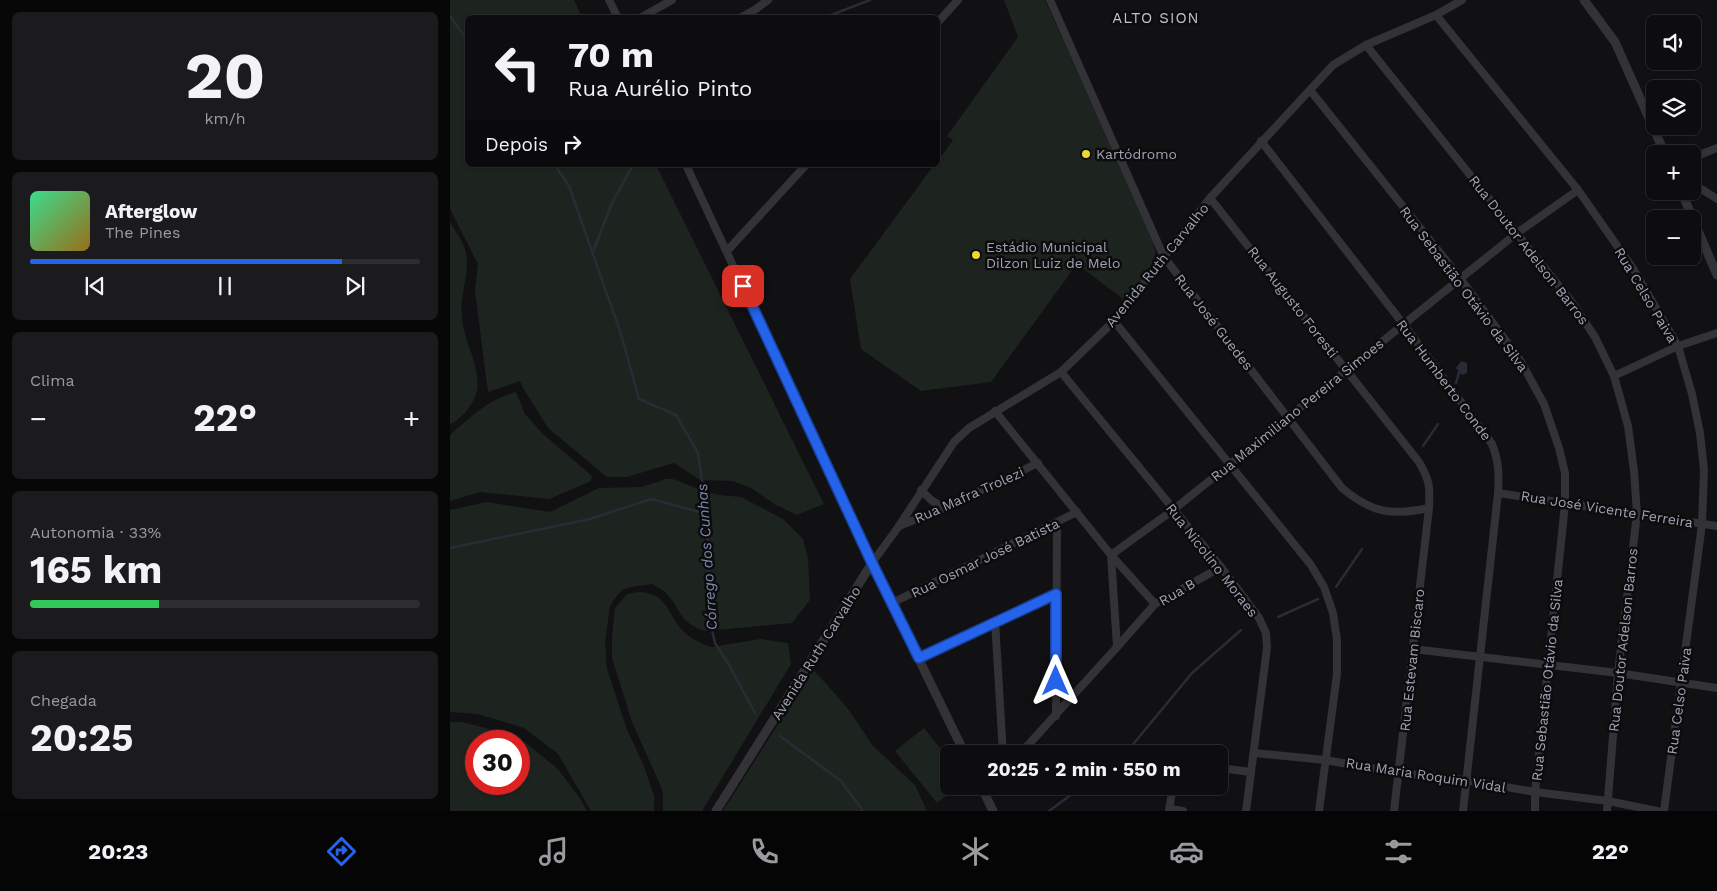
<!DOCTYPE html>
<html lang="pt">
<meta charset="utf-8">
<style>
:root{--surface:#0d0c0e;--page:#1b1a1c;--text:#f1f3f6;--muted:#9a9b9e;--line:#2d2c2e;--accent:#2563eb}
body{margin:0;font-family:"Work Sans",sans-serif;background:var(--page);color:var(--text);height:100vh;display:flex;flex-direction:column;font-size:19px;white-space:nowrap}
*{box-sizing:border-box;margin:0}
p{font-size:16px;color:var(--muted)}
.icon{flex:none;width:28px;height:28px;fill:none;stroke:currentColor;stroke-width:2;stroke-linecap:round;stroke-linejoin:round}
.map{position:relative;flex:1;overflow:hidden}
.sheet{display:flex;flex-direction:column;gap:12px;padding:12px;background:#070708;width:450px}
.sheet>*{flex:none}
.banner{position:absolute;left:15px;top:15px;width:475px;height:152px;border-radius:8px;box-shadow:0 1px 4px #0004,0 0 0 1px var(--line);background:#0d0c0e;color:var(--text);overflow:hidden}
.fabs{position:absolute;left:1196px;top:15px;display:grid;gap:10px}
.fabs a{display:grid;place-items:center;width:55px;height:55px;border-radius:8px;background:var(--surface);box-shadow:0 1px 4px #0004,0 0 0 1px var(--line);font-size:25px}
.speed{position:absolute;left:15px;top:730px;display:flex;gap:10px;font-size:25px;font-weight:700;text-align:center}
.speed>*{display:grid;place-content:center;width:65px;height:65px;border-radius:50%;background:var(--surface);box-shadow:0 1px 4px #0004,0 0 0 1px var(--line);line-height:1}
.speed .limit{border:8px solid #d22;background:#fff;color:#111}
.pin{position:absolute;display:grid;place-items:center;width:42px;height:42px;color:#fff;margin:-21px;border-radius:10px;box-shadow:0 2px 8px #0006}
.me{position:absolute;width:55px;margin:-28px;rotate:0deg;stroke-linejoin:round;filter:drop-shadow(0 0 4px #0008)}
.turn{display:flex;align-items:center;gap:18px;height:105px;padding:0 20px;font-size:22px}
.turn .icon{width:65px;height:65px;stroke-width:2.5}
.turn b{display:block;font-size:35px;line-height:42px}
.then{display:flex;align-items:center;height:48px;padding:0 20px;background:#0003;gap:10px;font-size:19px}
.big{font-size:38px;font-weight:700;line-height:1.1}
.sheet .card{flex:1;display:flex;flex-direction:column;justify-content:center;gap:8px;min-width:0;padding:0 18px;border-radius:8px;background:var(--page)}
.sheet .dial{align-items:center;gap:0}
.dial b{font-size:65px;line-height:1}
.song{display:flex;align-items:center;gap:15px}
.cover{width:60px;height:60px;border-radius:8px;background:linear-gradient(135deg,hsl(150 70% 55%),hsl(40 70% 35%))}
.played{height:5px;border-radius:2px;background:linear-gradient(90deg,var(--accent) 80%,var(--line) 80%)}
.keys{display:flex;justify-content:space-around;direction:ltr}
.heat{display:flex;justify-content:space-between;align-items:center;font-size:28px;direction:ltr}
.charge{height:8px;border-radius:4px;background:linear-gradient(90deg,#34c759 33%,var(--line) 0)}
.trip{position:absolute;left:490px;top:745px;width:288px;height:50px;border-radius:8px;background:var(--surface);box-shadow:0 1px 4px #0004,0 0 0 1px var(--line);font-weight:700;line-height:50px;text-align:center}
.dock{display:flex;height:80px;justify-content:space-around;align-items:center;background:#050506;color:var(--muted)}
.dock .icon{width:35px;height:35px}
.dock .on{color:var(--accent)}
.dock b{font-size:22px;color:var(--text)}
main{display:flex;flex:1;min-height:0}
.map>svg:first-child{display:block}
</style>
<main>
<section class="sheet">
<div class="card dial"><b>20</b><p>km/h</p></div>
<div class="card">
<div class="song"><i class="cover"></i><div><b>Afterglow</b><p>The Pines</p></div></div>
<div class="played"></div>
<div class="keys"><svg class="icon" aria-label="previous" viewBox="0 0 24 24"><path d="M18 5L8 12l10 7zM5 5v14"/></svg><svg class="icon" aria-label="pause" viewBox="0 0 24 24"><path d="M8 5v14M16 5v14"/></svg><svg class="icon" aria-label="next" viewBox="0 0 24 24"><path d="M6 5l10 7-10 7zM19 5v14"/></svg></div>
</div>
<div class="card"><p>Clima</p>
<div class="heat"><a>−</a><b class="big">22°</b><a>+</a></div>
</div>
<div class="card"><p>Autonomia · 33%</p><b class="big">165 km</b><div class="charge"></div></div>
<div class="card"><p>Chegada</p><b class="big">20:25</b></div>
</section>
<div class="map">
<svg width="1267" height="811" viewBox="0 0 1267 811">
<rect width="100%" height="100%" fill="#111012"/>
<g fill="#1d241f" fill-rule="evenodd">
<path d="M 0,0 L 124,0 L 132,17 L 18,18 L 18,165 L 206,165 L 374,504 L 347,515 L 326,505 L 301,488 L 283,481 L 250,480 L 224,463 L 177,477 L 157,477 L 98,428 L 73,388 L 70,381 L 38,392 L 25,291 L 28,264 L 0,209 Z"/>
<path d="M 554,0 L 595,0 L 702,238 L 707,259 L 702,267 L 673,299 L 627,264 L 541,382 L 471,391 L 411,349 L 400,279 L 484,165 L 488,165 L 488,161 L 503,140 L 497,136 L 568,37 Z"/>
<path d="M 0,222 C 5,231 14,242 16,253 C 20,274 9,296 12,318 C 14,346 40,380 20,406 C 14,414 9,420 0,424 Z"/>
<path d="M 66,392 L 75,414 L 93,434 L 142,476 L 141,481 L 99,499 L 30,492 L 0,501 L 0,435 C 20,417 40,398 66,392 Z"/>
<path d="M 216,479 L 223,479 L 256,492 L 269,495 L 291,497 L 333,519 L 353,539 L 358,559 L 360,600 L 342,623 L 255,631 C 228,622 232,610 216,593 C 212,589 207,587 202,584 L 181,587 L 174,589 L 168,594 L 160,606 L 155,642 L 157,669 L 176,727 L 194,766 L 204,796 L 204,811 L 141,811 L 108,754 L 74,728 L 28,714 L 0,712 L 0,510 L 36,502 L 100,512 L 149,488 L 192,487 Z"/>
<path d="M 187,592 C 217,592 216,611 232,630 C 238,637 253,645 262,647 L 310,639 L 338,643 L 341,664 L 252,811 L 213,811 L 213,796 L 212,789 L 182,722 L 162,658 L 162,637 L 165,608 L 177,594 Z"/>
<path d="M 363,669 L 399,710 L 423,746 L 465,785 L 477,811 L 273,811 Z"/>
<path d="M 0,722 L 12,722 L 59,734 L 75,742 L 108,769 L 129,797 L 137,811 L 0,811 ZM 26,741 L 69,741 L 69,784 L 26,784 Z"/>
<path d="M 474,728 L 499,759 L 499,786 L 509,786 L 487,803 L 445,751 Z"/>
</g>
<path fill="#282c35" d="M 1011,361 L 1017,363 L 1017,373 L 1012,375 L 1006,368 Z"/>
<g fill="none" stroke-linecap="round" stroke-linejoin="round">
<g stroke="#282c35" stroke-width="2.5">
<path d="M 0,16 L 18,41"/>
<path d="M 373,18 L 420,0"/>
<path d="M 105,165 L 119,186 L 171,334 L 189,399 L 226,415 L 248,453 L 257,514 L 260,621 L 265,643 L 279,665 L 305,713"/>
<path d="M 143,252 L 162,203 L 183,165"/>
<path d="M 1006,383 L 1010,369"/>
<path d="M 973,446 L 988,424"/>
<path d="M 0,548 L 140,519 L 201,499 L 257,514"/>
<path d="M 886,587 L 912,549"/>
<path d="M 828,617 L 868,599"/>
<path d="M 330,736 L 391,781 L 413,811"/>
<path d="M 675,754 L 742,673 L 791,630"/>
<path d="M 599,811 L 633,786"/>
</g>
<g stroke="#323237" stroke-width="8">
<path d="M 159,0 L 168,18"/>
<path d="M 600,0 L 714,257 L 892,488 C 922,513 941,516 979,508"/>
<path d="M 986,15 L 1128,190 L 1184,270 L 1228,346 L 1242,394 L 1250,433 L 1254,470 L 1252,524 L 1214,811"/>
<path d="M 190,18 L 222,0"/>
<path d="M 290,18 L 306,9 L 318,0"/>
<path d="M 488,22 L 508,0"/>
<path d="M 916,45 L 1121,301 L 1145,337 L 1164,376 L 1178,426 L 1184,471 L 1187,514 L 1168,673 L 1157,811"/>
<path d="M 860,90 L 1010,278 L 1070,360 L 1094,404 L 1109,448 L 1115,473 L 1115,504 L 1085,792 L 1085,811"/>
<path d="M 811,141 L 954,325 L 1042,444 C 1049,462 1049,473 1048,493 L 1013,811"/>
<path d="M 1242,158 L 1267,148"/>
<path d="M 236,165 L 422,563 L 449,526 L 504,442 L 519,428 L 611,372 L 664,321 L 760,198 L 883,65 L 916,45 L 986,15 L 1012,0"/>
<path d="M 1242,183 L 1267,199"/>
<path d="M 760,198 L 969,462 C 980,481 980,487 979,508 L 944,811"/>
<path d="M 277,251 L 356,165"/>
<path d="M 664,321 L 861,565 L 874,587 L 883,613 L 887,640 L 887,674 L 869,811"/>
<path d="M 611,372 L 771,567 L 809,618 L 816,633 L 817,648 L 796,811"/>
<path d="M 1164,376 L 1228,346 L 1267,333"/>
<path d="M 545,411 L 661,555 L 705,604"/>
<path d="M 471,490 L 481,500 L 494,508"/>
<path d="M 1048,493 L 1267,526"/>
<path d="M 449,526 L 494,508 L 588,463"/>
<path d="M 442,603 L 627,512"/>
<path d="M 545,621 L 553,754"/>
<path d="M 667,647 L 705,604 L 771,567"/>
<path d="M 963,649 L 1168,673 L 1267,688"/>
<path d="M 469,658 L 606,594"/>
<path d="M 606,716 L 607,522"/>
<path d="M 804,753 L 875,760 L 950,773 L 1015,780 L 1085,792 L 1158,801 L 1207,811"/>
<path d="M 570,754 L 667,647 L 661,555 L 723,510 L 1067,233 L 1128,190"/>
<path d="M 769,768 L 801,772"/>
<path d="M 535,795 L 542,786"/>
<path d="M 720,809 L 733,811"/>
<path d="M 719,811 L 723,786"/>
</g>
<g stroke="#323237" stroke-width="9">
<path d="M 1134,0 L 1165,42 L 1215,154"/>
<path d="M 1231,191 L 1267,275"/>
<path d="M 422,563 L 515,754"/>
<path d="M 531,786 L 543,811"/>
<path d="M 266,811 L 422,563"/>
</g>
</g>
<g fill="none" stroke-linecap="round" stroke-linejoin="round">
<g stroke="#184099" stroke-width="12">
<path id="route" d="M 293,286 L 422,563 L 469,658 L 606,594 L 606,681"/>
</g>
<use href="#route" stroke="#2563eb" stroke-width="9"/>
</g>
<g fill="#ead830" stroke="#0c0b0d" stroke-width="2">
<circle cx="636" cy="154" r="5"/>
<circle cx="526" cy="255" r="5"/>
</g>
<g text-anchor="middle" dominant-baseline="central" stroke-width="5" stroke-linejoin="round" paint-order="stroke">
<g font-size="14" fill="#a2a3b2" stroke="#0c0b0d" text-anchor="start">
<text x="646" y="154">Kartódromo</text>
<text x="536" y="247">Estádio Municipal<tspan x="536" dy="16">Dilzon Luiz de Melo</tspan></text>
</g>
<g font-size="14" fill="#a2a3b2" stroke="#0c0b0d">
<text transform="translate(1079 250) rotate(52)">Rua Doutor Adelson Barros</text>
<text transform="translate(707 265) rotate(-51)">Avenida Ruth Carvalho</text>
<text transform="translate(1014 289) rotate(53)">Rua Sebastião Otávio da Silva</text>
<text transform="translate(1196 295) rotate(59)">Rua Celso Paiva</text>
<text transform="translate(843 302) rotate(52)">Rua Augusto Foresti</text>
<text transform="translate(764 322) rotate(52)">Rua José Guedes</text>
<text transform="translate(994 380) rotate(53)">Rua Humberto Conde</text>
<text transform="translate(847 410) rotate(-39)">Rua Maximiliano Pereira Simoes</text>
<text transform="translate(519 495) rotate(-24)">Rua Mafra Trolezi</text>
<text transform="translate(1157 509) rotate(9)">Rua José Vicente Ferreira</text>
<text transform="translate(535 558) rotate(-26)">Rua Osmar José Batista</text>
<text transform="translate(762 560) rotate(52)">Rua Nicolino Moraes</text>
<text transform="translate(727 592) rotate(-30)">Rua B</text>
<text transform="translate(1173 640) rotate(-84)">Rua Doutor Adelson Barros</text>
<text transform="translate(366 653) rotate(-58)">Avenida Ruth Carvalho</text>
<text transform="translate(962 660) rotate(-84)">Rua Estevam Biscaro</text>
<text transform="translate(1097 680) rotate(-84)">Rua Sebastião Otávio da Silva</text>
<text transform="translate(1229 701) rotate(-82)">Rua Celso Paiva</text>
<text transform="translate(976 775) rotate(9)">Rua Maria Roquim Vidal</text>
</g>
<g font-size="15" letter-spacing="1" fill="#c3c3ce" stroke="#0c0b0d">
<text x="706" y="18">ALTO SION</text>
</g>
<g font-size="15" font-style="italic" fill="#7a88ac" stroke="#0c0b0d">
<text transform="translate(257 557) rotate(-94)">Córrego dos Cunhas</text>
</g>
</g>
</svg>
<div class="fabs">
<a><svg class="icon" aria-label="sound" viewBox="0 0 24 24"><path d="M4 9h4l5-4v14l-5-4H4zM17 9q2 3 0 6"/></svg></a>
<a><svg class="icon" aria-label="layers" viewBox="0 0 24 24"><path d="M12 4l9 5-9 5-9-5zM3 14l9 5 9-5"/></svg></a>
<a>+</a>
<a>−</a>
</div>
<div class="speed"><div class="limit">30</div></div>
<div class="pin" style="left:293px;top:286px;background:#d93025"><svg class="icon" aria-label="arrive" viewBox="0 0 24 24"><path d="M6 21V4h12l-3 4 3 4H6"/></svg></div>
<svg class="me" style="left:606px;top:681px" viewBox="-20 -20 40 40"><path d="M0-17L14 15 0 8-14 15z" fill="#2563eb" stroke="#fff" stroke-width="4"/></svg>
<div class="trip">20:25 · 2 min · 550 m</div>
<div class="banner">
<div class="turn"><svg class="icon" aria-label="left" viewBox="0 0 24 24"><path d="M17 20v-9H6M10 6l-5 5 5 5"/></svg><div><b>70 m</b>Rua Aurélio Pinto</div></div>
<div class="then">Depois<svg class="icon" aria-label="right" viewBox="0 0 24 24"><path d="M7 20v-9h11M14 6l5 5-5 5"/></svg></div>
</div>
</div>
</main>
<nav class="dock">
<b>20:23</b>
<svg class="icon on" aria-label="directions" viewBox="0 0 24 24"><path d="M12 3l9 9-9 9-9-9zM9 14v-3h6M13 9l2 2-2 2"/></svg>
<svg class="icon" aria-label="music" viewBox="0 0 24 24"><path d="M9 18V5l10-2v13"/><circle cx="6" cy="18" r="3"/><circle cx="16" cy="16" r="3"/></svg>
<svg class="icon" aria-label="phone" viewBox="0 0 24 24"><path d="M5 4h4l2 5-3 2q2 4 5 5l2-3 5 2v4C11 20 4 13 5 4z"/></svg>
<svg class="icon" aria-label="climate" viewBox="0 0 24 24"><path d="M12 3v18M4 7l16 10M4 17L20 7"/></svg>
<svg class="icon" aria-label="car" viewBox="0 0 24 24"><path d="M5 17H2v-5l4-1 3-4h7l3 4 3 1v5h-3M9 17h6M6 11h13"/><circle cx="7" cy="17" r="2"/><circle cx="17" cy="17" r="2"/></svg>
<svg class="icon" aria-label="filters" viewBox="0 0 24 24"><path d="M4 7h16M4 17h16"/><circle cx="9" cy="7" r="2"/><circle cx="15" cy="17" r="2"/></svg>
<b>22°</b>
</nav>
